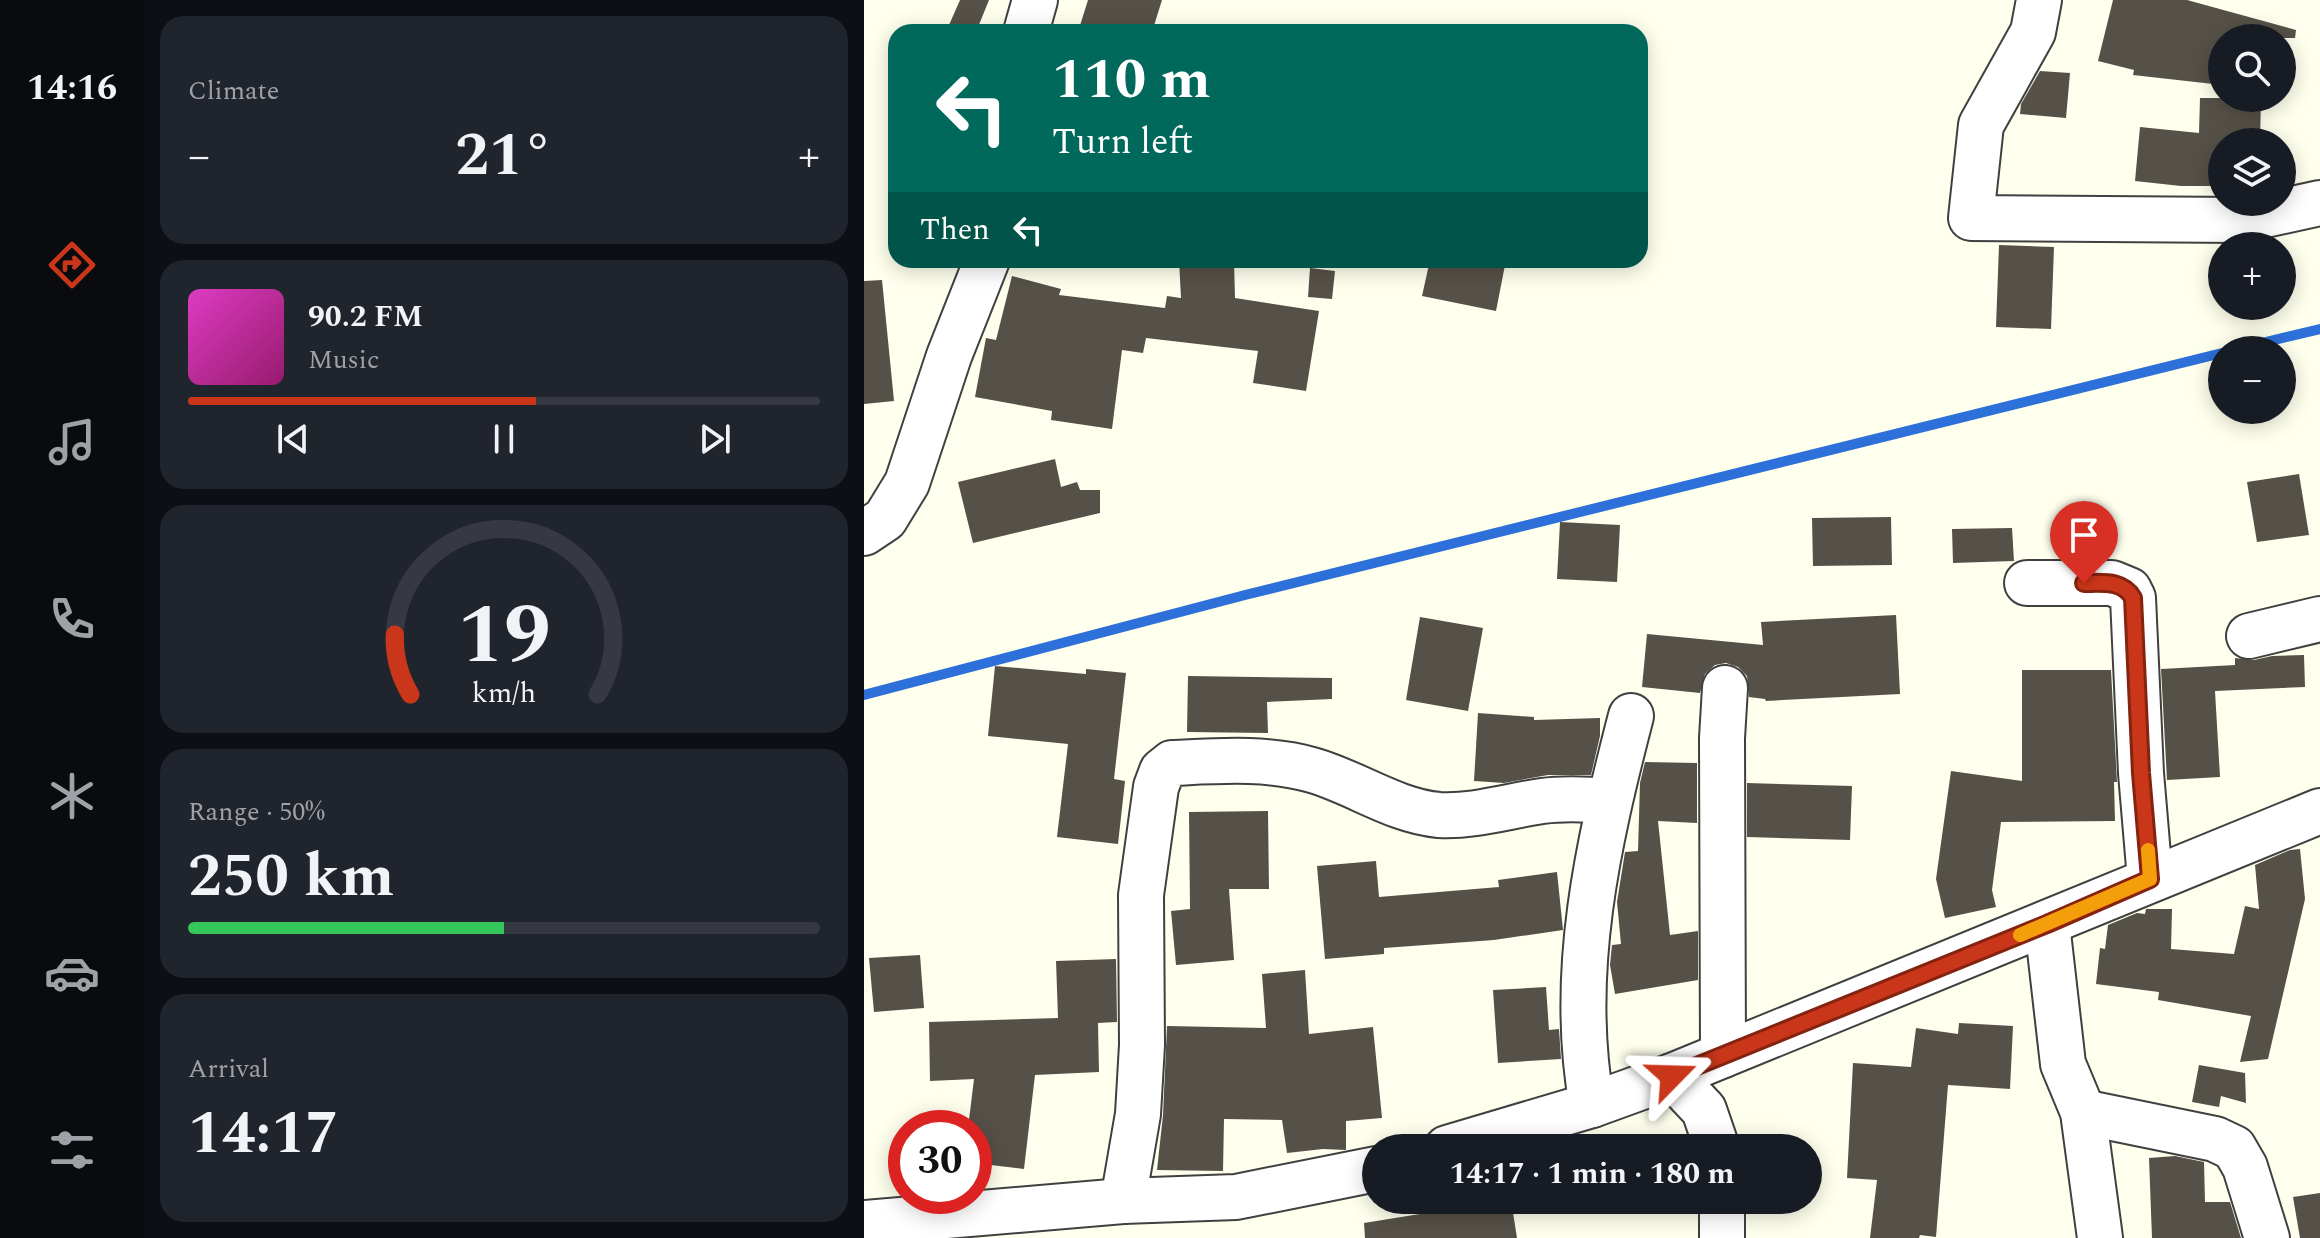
<!DOCTYPE html>
<meta charset="utf-8">
<style>
:root{--surface:#171b24;--page:#20242c;--text:#f1f3f6;--muted:#9ea1a6;--line:#363941;--accent:#c93619}
body{margin:0;font-family:Spectral,serif;background:var(--page);color:var(--text);height:100vh;display:flex;flex-direction:column;font-size:30px;white-space:nowrap}
*{box-sizing:border-box;margin:0}
p{font-size:26px;color:var(--muted)}
.icon{flex:none;width:44px;height:44px;fill:none;stroke:currentColor;stroke-width:2;stroke-linecap:round;stroke-linejoin:round}
.map{position:relative;flex:1;overflow:hidden}
.panel{display:flex;flex-direction:column;gap:16px;padding:16px;background:#0d0f14;width:720px}
.panel>*{flex:none}
.guide{position:absolute;left:24px;top:24px;width:760px;height:244px;border-radius:24px;box-shadow:0 4px 20px #0003;background:#00695c;color:#fff;overflow:hidden}
.controls{position:absolute;left:1344px;top:24px;display:grid;gap:16px}
.controls a{display:grid;place-items:center;width:88px;height:88px;border-radius:50%;background:var(--surface);box-shadow:0 4px 20px #0003;font-size:40px}
.speed{position:absolute;left:24px;top:1110px;display:flex;gap:16px;font-size:40px;font-weight:700;text-align:center}
.speed>*{display:grid;place-content:center;width:104px;height:104px;border-radius:50%;background:var(--surface);box-shadow:0 4px 20px #0003;line-height:1}
.speed .limit{border:12px solid #d22;background:#fff;color:#111}
.pin{position:absolute;display:grid;place-items:center;width:68px;height:68px;color:#fff;margin:-82px -34px;border-radius:50% 50% 50% 0;rotate:-45deg;box-shadow:0 0 8px #0007}
.pin .icon{rotate:45deg}
.me{position:absolute;width:88px;margin:-44px;rotate:68deg;stroke-linejoin:round;filter:drop-shadow(0 0 6px #0008)}
.turn{display:flex;align-items:center;gap:28px;height:168px;padding:0 32px;font-size:36px}
.turn .icon{width:104px;height:104px;stroke-width:2.5}
.turn b{display:block;font-size:56px;line-height:68px}
.then{display:flex;align-items:center;height:76px;padding:0 32px;background:#0003;gap:16px;font-size:30px}
.big{font-size:60px;font-weight:700;line-height:1.1}
.panel .widget{flex:1;display:flex;flex-direction:column;justify-content:center;gap:12px;min-width:0;padding:0 28px;border-radius:24px;background:var(--page)}
.panel .dial{align-items:center;gap:0}
.dial svg{height:208px;overflow:visible;fill:none;stroke:var(--line);stroke-width:7;stroke-linecap:round;text-anchor:middle}
.dial text{fill:var(--text);stroke:none}
.song{display:flex;align-items:center;gap:24px}
.cover{width:96px;height:96px;border-radius:12px;background:linear-gradient(135deg,hsl(310 70% 55%),hsl(320 70% 35%))}
.played{height:8px;border-radius:4px;background:linear-gradient(90deg,var(--accent) 55%,var(--line) 55%)}
.keys{display:flex;justify-content:space-around;direction:ltr}
.heat{display:flex;justify-content:space-between;align-items:center;font-size:44px;direction:ltr}
.charge{height:12px;border-radius:6px;background:linear-gradient(90deg,#34c759 50%,var(--line) 0)}
.trip{position:absolute;left:498px;top:1134px;width:460px;height:80px;border-radius:40px;background:var(--surface);box-shadow:0 4px 20px #0003;font-weight:700;line-height:80px;text-align:center}
main{display:flex;flex:1;min-height:0}
.menu{display:flex;flex-direction:column;width:144px;justify-content:space-around;align-items:center;background:#090b0e;color:var(--muted)}
.menu .icon{width:56px;height:56px}
.menu .on{color:var(--accent)}
.menu b{font-size:36px;color:var(--text)}
.map>svg:first-child{display:block}
</style>
<main>
<nav class="menu">
<b>14:16</b>
<svg class="icon on" aria-label="directions" viewBox="0 0 24 24"><path d="M12 3l9 9-9 9-9-9zM9 14v-3h6M13 9l2 2-2 2"/></svg>
<svg class="icon" aria-label="music" viewBox="0 0 24 24"><path d="M9 18V5l10-2v13"/><circle cx="6" cy="18" r="3"/><circle cx="16" cy="16" r="3"/></svg>
<svg class="icon" aria-label="phone" viewBox="0 0 24 24"><path d="M5 4h4l2 5-3 2q2 4 5 5l2-3 5 2v4C11 20 4 13 5 4z"/></svg>
<svg class="icon" aria-label="climate" viewBox="0 0 24 24"><path d="M12 3v18M4 7l16 10M4 17L20 7"/></svg>
<svg class="icon" aria-label="car" viewBox="0 0 24 24"><path d="M5 17H2v-5l4-1 3-4h7l3 4 3 1v5h-3M9 17h6M6 11h13"/><circle cx="7" cy="17" r="2"/><circle cx="17" cy="17" r="2"/></svg>
<svg class="icon" aria-label="filters" viewBox="0 0 24 24"><path d="M4 7h16M4 17h16"/><circle cx="9" cy="7" r="2"/><circle cx="15" cy="17" r="2"/></svg>
</nav>
<section class="panel">
<div class="widget"><p>Climate</p>
<div class="heat"><a>−</a><b class="big">21°</b><a>+</a></div>
</div>
<div class="widget">
<div class="song"><i class="cover"></i><div><b>90.2 FM</b><p>Music</p></div></div>
<div class="played"></div>
<div class="keys"><svg class="icon" aria-label="previous" viewBox="0 0 24 24"><path d="M18 5L8 12l10 7zM5 5v14"/></svg><svg class="icon" aria-label="pause" viewBox="0 0 24 24"><path d="M8 5v14M16 5v14"/></svg><svg class="icon" aria-label="next" viewBox="0 0 24 24"><path d="M6 5l10 7-10 7zM19 5v14"/></svg></div>
</div>
<div class="widget dial"><svg viewBox="0 0 100 80">
<path d="M14 69A42 42 0 1 1 86 69"/>
<path d="M14 69A42 42 0 0 1 8 46" stroke="#c93619"/>
<text x="50" y="56" font-size="32" font-weight="700">19</text>
<text x="50" y="72" font-size="11">km/h</text>
</svg></div>
<div class="widget"><p>Range · 50%</p><b class="big">250 km</b><div class="charge"></div></div>
<div class="widget"><p>Arrival</p><b class="big">14:17</b></div>
</section>
<div class="map">
<svg width="1456" height="1238" viewBox="0 0 1456 1238">
<rect width="100%" height="100%" fill="#ffffed"/>
<g fill="none" stroke-linecap="round" stroke-linejoin="round">
<g stroke="#2d70d9" stroke-width="10">
<path d="M 1369,350 L 1456,329"/>
<path d="M 0,695 L 381,595 L 1358,353"/>
</g>
</g>
<g fill="#565148">
<path d="M 96,0 L 125,0 L 112,32 L 82,32 Z"/>
<path d="M 224,0 L 298,0 L 288,32 L 214,32 Z"/>
<path d="M 1249,0 L 1323,0 L 1432,30 L 1431,38 L 1358,38 L 1358,85 L 1269,75 L 1270,70 L 1234,61 Z"/>
<path d="M 1176,71 L 1206,73 L 1202,118 L 1156,114 L 1157,104 Z"/>
<path d="M 1336,98 L 1397,98 L 1396,142 L 1358,142 L 1358,186 L 1317,186 L 1271,181 L 1276,127 L 1335,133 Z"/>
<path d="M 1135,245 L 1190,247 L 1187,329 L 1132,327 Z"/>
<path d="M 315,260 L 370,260 L 371,298 L 455,311 L 442,391 L 389,383 L 394,351 L 282,338 L 279,353 L 258,350 L 248,429 L 187,420 L 188,411 L 111,397 L 122,338 L 132,340 L 148,276 L 197,289 L 195,295 L 301,308 L 303,296 L 317,298 Z"/>
<path d="M 566,260 L 642,260 L 632,311 L 558,296 Z"/>
<path d="M 446,268 L 471,271 L 468,299 L 444,297 Z"/>
<path d="M 18,280 L 30,401 L 0,404 L 0,281 Z"/>
<path d="M 191,459 L 197,487 L 213,482 L 216,490 L 236,490 L 236,513 L 109,543 L 94,482 Z"/>
<path d="M 1435,474 L 1445,535 L 1393,542 L 1383,482 Z"/>
<path d="M 1027,517 L 1028,565 L 949,566 L 948,518 Z"/>
<path d="M 696,522 L 756,525 L 753,582 L 693,579 Z"/>
<path d="M 1148,528 L 1150,561 L 1089,563 L 1088,529 Z"/>
<path d="M 1032,615 L 1036,694 L 902,701 L 901,699 L 885,697 L 883,676 L 874,667 L 862,663 L 851,665 L 841,674 L 836,693 L 778,687 L 783,634 L 899,645 L 897,622 Z"/>
<path d="M 556,617 L 619,628 L 604,711 L 542,700 Z"/>
<path d="M 1440,655 L 1441,687 L 1351,691 L 1356,777 L 1303,780 L 1297,669 L 1371,665 L 1371,658 L 1390,660 L 1408,656 Z"/>
<path d="M 131,666 L 222,674 L 222,669 L 262,673 L 250,779 L 261,781 L 254,844 L 193,837 L 204,744 L 124,736 Z"/>
<path d="M 1158,670 L 1247,670 L 1253,782 L 1250,782 L 1251,821 L 1137,822 L 1128,890 L 1132,907 L 1081,918 L 1072,879 L 1087,771 L 1158,781 Z"/>
<path d="M 324,676 L 468,678 L 468,699 L 403,702 L 404,733 L 323,732 Z"/>
<path d="M 614,713 L 670,717 L 670,720 L 736,718 L 736,736 L 727,775 L 684,775 L 640,783 L 610,781 Z"/>
<path d="M 781,762 L 833,763 L 833,823 L 794,821 L 806,935 L 834,931 L 834,980 L 751,994 L 746,965 L 748,945 L 757,944 L 753,902 L 761,852 L 774,851 L 776,783 Z"/>
<path d="M 883,783 L 988,786 L 986,840 L 883,837 Z"/>
<path d="M 404,811 L 405,889 L 365,889 L 370,960 L 312,965 L 307,911 L 326,909 L 325,812 Z"/>
<path d="M 1436,849 L 1441,899 L 1404,1059 L 1376,1062 L 1387,1016 L 1294,1000 L 1295,992 L 1232,984 L 1236,948 L 1241,949 L 1244,925 L 1273,913 L 1281,914 L 1282,909 L 1308,909 L 1307,949 L 1370,954 L 1381,906 L 1395,909 L 1391,865 L 1426,850 Z"/>
<path d="M 512,861 L 515,897 L 635,887 L 634,880 L 693,872 L 699,930 L 630,940 L 520,948 L 520,954 L 461,959 L 453,866 Z"/>
<path d="M 56,955 L 60,1008 L 10,1012 L 5,958 Z"/>
<path d="M 252,959 L 253,1022 L 234,1023 L 235,1072 L 171,1075 L 160,1169 L 110,1163 L 110,1128 L 104,1128 L 110,1079 L 66,1081 L 65,1022 L 194,1018 L 192,961 Z"/>
<path d="M 441,970 L 445,1034 L 509,1027 L 518,1118 L 482,1121 L 482,1150 L 459,1149 L 423,1153 L 418,1120 L 360,1119 L 359,1171 L 293,1170 L 299,1115 L 303,1026 L 402,1028 L 398,974 Z"/>
<path d="M 682,987 L 685,1030 L 695,1029 L 697,1059 L 634,1063 L 629,990 Z"/>
<path d="M 1095,1023 L 1149,1026 L 1146,1089 L 1084,1085 L 1072,1237 L 1056,1235 L 1055,1238 L 1006,1238 L 1013,1180 L 983,1178 L 989,1063 L 1047,1067 L 1052,1028 L 1094,1034 Z"/>
<path d="M 1335,1065 L 1381,1073 L 1382,1103 L 1357,1096 L 1355,1107 L 1328,1102 Z"/>
<path d="M 1311,1156 L 1340,1162 L 1341,1202 L 1366,1202 L 1377,1238 L 1288,1238 L 1285,1158 Z"/>
<path d="M 1456,1193 L 1456,1238 L 1436,1238 L 1429,1197 Z"/>
<path d="M 616,1200 L 647,1200 L 653,1238 L 501,1238 L 500,1223 L 593,1208 L 592,1204 Z"/>
</g>
<g fill="none" stroke-linecap="round" stroke-linejoin="round">
<g stroke="#404040" stroke-width="48">
<g id="minor">
<path d="M 1175,0 L 1169,32 L 1117,125 L 1107,218 L 1378,220 L 1456,203"/>
<path d="M 162,32 L 171,0"/>
<path d="M 0,533 L 21,519 L 43,483 L 85,356 L 123,260"/>
<path d="M 1163,583 L 1248,583 L 1265,590 L 1269,598 L 1277,773 L 1286,879"/>
<path d="M 1385,636 L 1456,619"/>
<path d="M 1183,924 L 1199,1064 L 1219,1112 L 1236,1238"/>
<path d="M 859,1055 L 858,738 L 861,688"/>
<path d="M 808,1076 L 840,1110 L 853,1148"/>
<path d="M 728,1105 C 704,974 734,843 767,716"/>
<path d="M 1219,1112 L 1351,1139 L 1370,1148 L 1381,1167 L 1403,1238"/>
<path d="M 583,1148 L 728,1105 L 808,1076 L 1456,811"/>
<path d="M 259,1201 L 274,1114 L 278,1045 L 277,895 L 292,787 L 298,771 L 308,763 C 353,761 404,757 448,770 C 491,782 530,811 575,815 C 609,817 644,806 678,801 C 700,798 722,799 745,801"/>
<path d="M 0,1223 L 259,1201 L 372,1197 L 512,1169"/>
<path d="M 858,1238 L 858,1200"/>
</g>
</g>
<use href="#minor" stroke="#fff" stroke-width="44"/>
</g>
<g fill="none" stroke-linecap="round" stroke-linejoin="round">
<g stroke="#832310" stroke-width="20">
<path id="route" d="M 808,1076 L 1183,924 L 1286,879 L 1277,773 L 1269,598 C 1259,580 1239,583 1220,583"/>
</g>
<use href="#route" stroke="#c93619" stroke-width="14"/>
<path stroke="#f59e0b" stroke-width="14" d="M 1156,935 L 1286,879 L 1284,850"/>
</g>
</svg>
<div class="controls">
<a><svg class="icon" aria-label="search" viewBox="0 0 24 24"><circle cx="10" cy="10" r="6"/><path d="M15 15l6 6"/></svg></a>
<a><svg class="icon" aria-label="layers" viewBox="0 0 24 24"><path d="M12 4l9 5-9 5-9-5zM3 14l9 5 9-5"/></svg></a>
<a>+</a>
<a>−</a>
</div>
<div class="speed"><div class="limit">30</div></div>
<div class="pin" style="left:1220px;top:583px;background:#d93025"><svg class="icon" aria-label="arrive" viewBox="0 0 24 24"><path d="M6 21V4h12l-3 4 3 4H6"/></svg></div>
<svg class="me" style="left:808px;top:1076px" viewBox="-20 -20 40 40"><path d="M0-17L14 15 0 8-14 15z" fill="#c93619" stroke="#fff" stroke-width="4"/></svg>
<div class="trip">14:17 · 1 min · 180 m</div>
<div class="guide">
<div class="turn"><svg class="icon" aria-label="left" viewBox="0 0 24 24"><path d="M17 20v-9H6M10 6l-5 5 5 5"/></svg><div><b>110 m</b>Turn left</div></div>
<div class="then">Then<svg class="icon" aria-label="left" viewBox="0 0 24 24"><path d="M17 20v-9H6M10 6l-5 5 5 5"/></svg></div>
</div>
</div>
</main>
